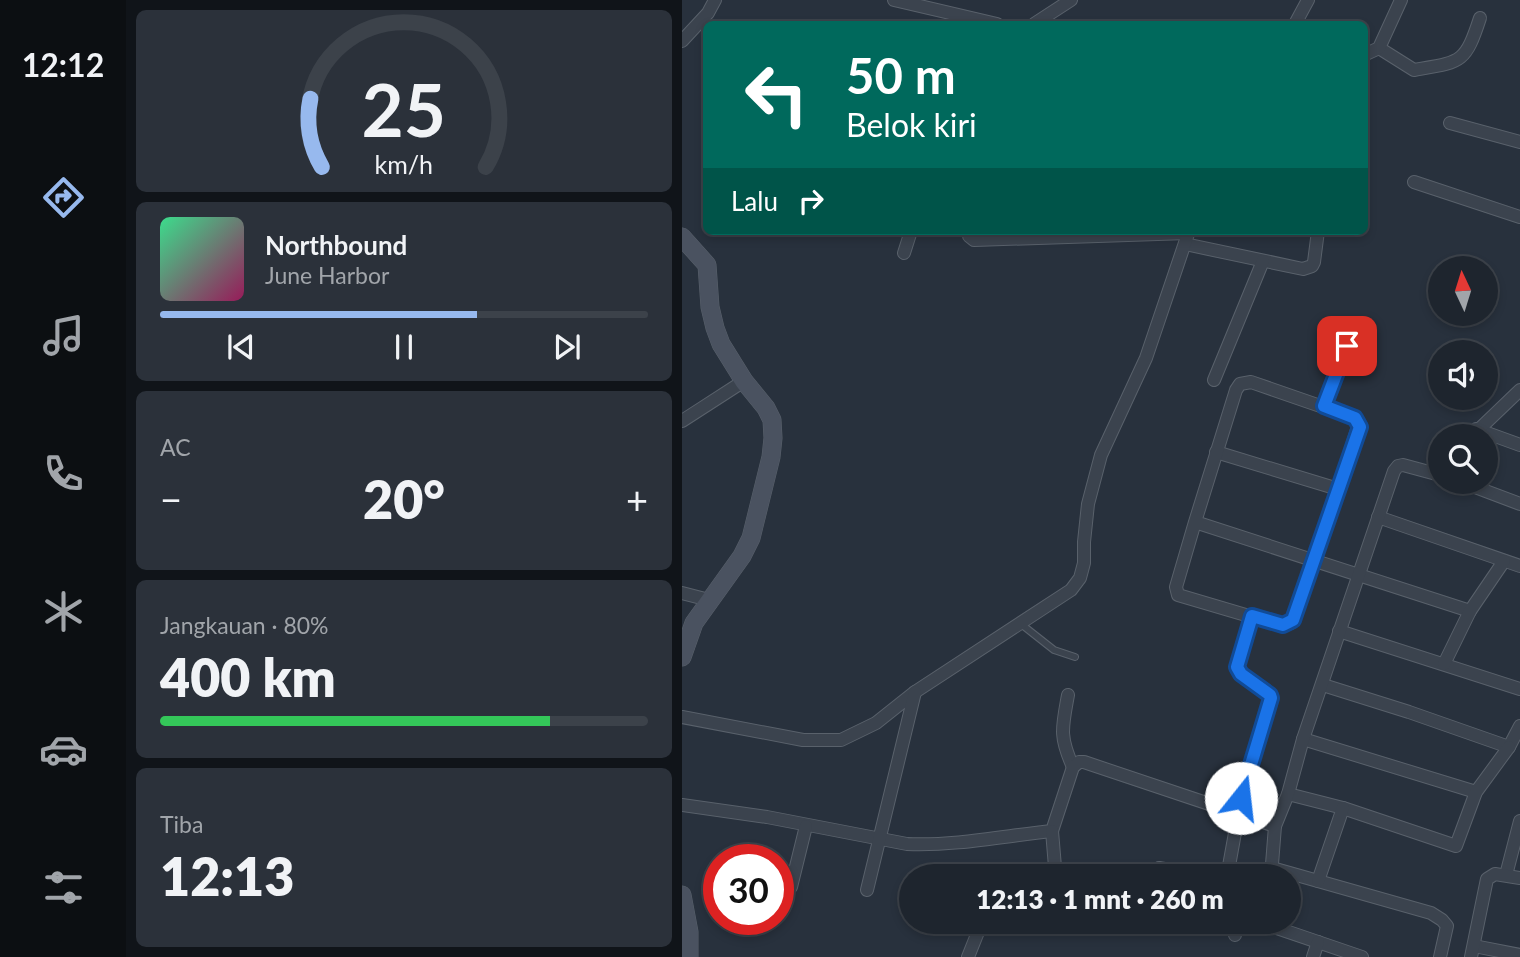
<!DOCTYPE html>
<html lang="id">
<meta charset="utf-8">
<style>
:root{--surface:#1e252e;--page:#2b313a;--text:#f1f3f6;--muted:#a1a5aa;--line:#3c424a;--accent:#97b9ee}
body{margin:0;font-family:Lato,sans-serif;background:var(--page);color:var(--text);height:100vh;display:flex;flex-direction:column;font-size:26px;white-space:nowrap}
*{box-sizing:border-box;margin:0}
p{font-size:23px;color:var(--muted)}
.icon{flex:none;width:38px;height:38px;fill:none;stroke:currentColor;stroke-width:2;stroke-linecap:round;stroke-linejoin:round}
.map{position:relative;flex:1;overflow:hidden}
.sheet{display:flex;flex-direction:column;gap:10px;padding:10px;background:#101419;width:556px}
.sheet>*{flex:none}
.banner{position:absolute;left:21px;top:21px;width:665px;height:214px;border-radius:10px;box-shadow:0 4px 10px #0003,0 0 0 2px var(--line);background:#00695c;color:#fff;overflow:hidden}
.needle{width:46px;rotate:356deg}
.buttons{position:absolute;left:746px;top:256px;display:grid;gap:14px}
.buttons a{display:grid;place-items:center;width:70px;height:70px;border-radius:50%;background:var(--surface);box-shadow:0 4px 10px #0003,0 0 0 2px var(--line);font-size:35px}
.speed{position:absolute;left:21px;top:844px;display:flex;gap:14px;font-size:35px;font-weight:700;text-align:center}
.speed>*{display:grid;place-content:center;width:91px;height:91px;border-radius:50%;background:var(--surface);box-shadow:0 4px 10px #0003,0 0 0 2px var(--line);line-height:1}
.speed .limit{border:10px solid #d22;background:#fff;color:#111}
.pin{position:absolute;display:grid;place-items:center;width:60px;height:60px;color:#fff;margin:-30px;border-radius:14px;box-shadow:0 4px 10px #0006}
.me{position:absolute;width:77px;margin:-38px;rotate:16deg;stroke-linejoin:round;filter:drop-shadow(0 0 5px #0008)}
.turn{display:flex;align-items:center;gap:24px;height:147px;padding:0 28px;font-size:32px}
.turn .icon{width:91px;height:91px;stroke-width:2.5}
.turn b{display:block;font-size:49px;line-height:60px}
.then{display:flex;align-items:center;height:66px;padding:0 28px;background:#0003;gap:14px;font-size:26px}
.big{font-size:52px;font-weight:800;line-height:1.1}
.sheet .tile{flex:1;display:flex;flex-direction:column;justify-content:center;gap:10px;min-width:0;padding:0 24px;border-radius:10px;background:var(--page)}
.sheet .dial{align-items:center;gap:0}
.dial svg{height:182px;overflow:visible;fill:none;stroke:var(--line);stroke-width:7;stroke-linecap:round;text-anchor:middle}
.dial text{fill:var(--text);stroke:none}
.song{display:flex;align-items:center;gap:21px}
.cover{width:84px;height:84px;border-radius:10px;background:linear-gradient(135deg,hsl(150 70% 55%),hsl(330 70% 35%))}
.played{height:7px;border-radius:4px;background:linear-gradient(90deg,var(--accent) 65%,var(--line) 65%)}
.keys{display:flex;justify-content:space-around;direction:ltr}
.heat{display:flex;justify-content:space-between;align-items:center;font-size:38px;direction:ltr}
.charge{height:10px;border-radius:5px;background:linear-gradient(90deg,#34c759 80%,var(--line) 0)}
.trip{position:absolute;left:217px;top:864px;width:402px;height:70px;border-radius:35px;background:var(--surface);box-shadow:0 4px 10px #0003,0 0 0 2px var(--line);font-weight:800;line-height:70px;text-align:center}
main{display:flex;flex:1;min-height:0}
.menu{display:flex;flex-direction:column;width:126px;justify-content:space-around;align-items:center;background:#0c0f12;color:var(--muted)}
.menu .icon{width:49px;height:49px}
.menu .active{color:var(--accent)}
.menu b{font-size:32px;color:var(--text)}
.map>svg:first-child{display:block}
</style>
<main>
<nav class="menu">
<b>12:12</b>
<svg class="icon active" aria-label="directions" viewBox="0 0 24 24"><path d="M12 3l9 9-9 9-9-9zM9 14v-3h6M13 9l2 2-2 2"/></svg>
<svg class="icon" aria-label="music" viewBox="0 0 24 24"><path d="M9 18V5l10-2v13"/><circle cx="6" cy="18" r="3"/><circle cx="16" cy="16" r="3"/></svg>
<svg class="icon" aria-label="phone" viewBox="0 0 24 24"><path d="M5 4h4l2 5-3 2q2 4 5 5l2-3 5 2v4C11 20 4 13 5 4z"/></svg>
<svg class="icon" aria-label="climate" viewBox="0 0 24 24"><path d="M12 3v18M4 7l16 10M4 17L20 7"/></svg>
<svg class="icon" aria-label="car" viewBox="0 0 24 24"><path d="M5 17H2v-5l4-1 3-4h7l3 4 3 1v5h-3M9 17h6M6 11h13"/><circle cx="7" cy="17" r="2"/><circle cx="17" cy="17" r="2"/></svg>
<svg class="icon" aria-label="filters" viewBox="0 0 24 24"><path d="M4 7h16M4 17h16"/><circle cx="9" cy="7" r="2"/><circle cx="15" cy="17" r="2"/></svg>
</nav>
<section class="sheet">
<div class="tile dial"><svg viewBox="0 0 100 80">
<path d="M14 69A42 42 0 1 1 86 69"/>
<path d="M14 69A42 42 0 0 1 9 39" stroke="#97b9ee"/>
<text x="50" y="56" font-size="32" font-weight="700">25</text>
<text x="50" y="72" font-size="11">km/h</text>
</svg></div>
<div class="tile">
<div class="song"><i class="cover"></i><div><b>Northbound</b><p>June Harbor</p></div></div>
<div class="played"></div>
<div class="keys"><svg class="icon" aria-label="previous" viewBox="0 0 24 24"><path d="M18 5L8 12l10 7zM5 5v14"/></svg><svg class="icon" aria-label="pause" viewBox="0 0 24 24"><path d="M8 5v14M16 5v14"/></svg><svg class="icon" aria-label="next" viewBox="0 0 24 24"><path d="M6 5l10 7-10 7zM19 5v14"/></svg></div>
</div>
<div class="tile"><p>AC</p>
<div class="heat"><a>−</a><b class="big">20°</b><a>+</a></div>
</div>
<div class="tile"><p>Jangkauan · 80%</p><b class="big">400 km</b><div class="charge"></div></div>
<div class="tile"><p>Tiba</p><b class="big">12:13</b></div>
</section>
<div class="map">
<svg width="838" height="957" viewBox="0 0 838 957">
<rect width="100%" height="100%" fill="#28313d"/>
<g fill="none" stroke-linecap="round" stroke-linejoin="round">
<g stroke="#59616b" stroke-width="8">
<path id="lane" d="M 339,624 L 372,650 L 393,657"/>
</g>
<g stroke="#59616b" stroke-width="14">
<g id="street">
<path d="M 212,0 L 315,24"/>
<path d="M 352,24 L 389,0"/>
<path d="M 613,24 L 626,0"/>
<path d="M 0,41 L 26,13 L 33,0"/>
<path d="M 697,48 L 732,70 C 779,62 783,64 798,18"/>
<path d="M 682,55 L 697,48 L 719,0"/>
<path d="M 768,123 L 838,142"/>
<path d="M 732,182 L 838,217"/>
<path d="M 287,231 L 287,236 L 292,240 L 506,233"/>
<path d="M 503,244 L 621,269 L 630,266 L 632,262 L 636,231"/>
<path d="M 222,253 L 229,231"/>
<path d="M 532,380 L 581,261"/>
<path d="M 642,406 L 665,346"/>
<path d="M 0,421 L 62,381"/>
<path d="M 794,429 L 838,445"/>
<path d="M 790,436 L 838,390"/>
<path d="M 534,452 L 656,489"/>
<path d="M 777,481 L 838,504"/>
<path d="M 696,517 L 838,566"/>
<path d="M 513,522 L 494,587 L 496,595 L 601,626 L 609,623 L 633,559 L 677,424 L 673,418 L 569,382 L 558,384 L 554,390 L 513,522 L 788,611"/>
<path d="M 0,593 L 27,600"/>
<path d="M 657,631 L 838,689"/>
<path d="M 762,664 L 788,611 L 822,561"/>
<path d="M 641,685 L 727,712 L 827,747 L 838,726"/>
<path d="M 386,695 C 380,728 377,736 391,767"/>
<path d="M 0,717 L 121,740 L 159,740 L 194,723 L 233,692 L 389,590 L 398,578 L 402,563 L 402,542 L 406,504 L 419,455 L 464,358 L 507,231"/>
<path d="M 621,739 L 794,792"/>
<path d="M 606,794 L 661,808 L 774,846 L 794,792 L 827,747"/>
<path d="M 0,805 L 85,817 L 225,844 C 274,846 322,836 370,831 L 391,767 L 397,762 L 402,762 L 593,826"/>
<path d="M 477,868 L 526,877"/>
<path d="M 590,868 L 749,913 L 760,920 L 765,926 L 758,957"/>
<path d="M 824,875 L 838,821"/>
<path d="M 368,877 L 373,867 L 370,831"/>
<path d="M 545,877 L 562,783 L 589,701 L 588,695 L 559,674 L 555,667 L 570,616"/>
<path d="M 589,877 L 593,826 L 606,794 L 621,739 L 712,471 L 716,466 L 721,465 L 758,475"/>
<path d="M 636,881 L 661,808"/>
<path d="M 109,887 L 124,826"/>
<path d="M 185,890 L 233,692"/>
<path d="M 589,922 L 595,928 L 680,957"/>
<path d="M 553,935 L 554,922"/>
<path d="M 792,946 L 838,955"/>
<path d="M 286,957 L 300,922"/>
<path d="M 631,957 L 636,942"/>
<path d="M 789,957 L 805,879 L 813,874 L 838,878"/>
</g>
</g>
<g stroke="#59616b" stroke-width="19">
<g id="secondary">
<path d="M 0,237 L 25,265 L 28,307 L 33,328 L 39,344 L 62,381 L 84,408 L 90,420 L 91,438 L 89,457 L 69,538 L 60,556 L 12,623 L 0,657"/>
<path d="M 0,895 L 7,932 L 7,957"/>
</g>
</g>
<use href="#lane" stroke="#3b434e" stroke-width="6"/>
<use href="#street" stroke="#3b434e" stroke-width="12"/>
<use href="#secondary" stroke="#4a5260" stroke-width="18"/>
</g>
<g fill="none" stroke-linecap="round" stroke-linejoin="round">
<g stroke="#114b97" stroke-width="18">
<path id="route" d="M 559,798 L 589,698 L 588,695 L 559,674 L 555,667 L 570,616 L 601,625 L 611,620 L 678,427 L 673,418 L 642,406 L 665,346"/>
</g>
<use href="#route" stroke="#1a73e8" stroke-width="12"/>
</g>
</svg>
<div class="buttons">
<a><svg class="needle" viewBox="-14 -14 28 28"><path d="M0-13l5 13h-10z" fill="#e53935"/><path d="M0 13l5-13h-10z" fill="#a1a5aa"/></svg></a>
<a><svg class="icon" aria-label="sound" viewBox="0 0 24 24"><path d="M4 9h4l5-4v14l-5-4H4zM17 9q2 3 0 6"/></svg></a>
<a><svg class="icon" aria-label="search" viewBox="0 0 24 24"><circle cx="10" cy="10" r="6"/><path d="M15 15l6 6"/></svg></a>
</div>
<div class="speed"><div class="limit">30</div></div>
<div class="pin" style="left:665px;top:346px;background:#d93025"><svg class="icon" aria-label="arrive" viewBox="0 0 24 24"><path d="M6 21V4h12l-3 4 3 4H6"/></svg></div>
<svg class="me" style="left:559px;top:798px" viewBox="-20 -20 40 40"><circle r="19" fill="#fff"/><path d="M0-13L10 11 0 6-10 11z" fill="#1a73e8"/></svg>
<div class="trip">12:13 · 1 mnt · 260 m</div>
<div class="banner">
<div class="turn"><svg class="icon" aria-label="left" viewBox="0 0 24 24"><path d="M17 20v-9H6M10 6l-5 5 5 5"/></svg><div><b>50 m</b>Belok kiri</div></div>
<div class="then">Lalu<svg class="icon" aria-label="right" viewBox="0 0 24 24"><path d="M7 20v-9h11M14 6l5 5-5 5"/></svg></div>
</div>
</div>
</main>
